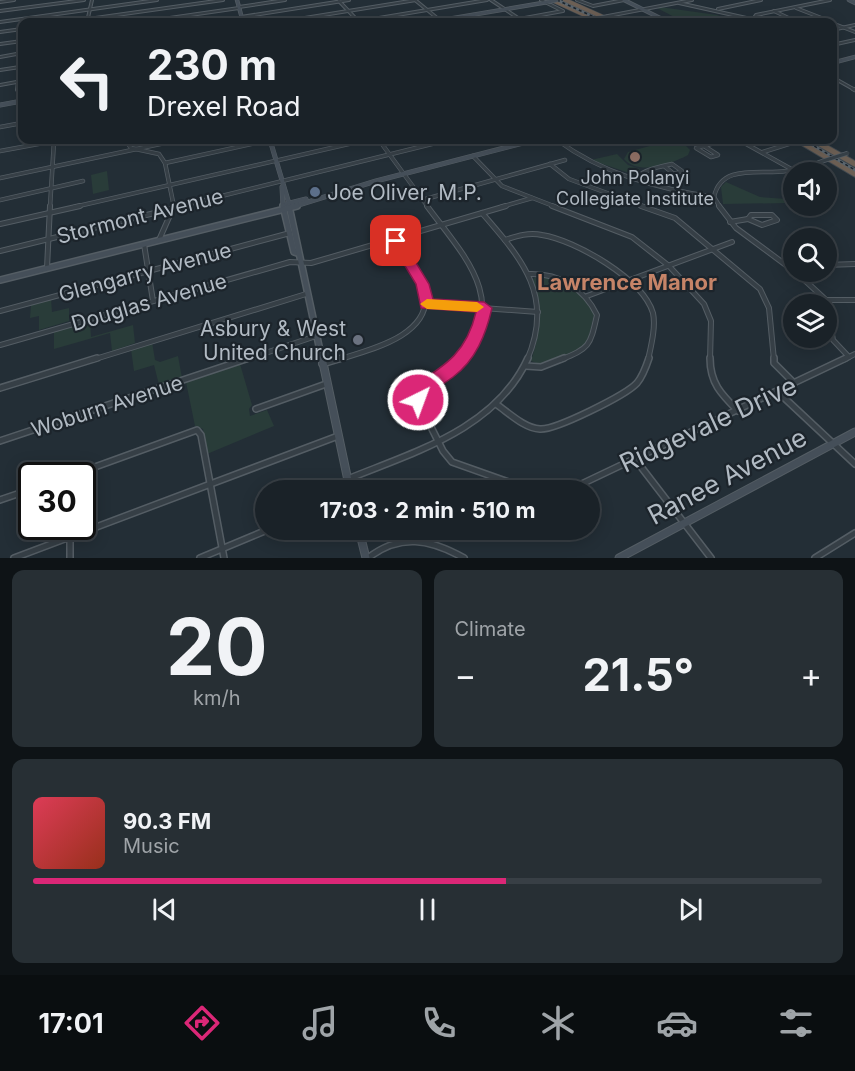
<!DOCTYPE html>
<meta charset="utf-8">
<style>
:root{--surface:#1a2228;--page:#272f34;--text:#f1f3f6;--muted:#9fa4a8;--line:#383f45;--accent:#db2777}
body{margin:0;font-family:Inter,sans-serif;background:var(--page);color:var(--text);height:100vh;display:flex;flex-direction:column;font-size:22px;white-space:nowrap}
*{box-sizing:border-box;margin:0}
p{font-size:20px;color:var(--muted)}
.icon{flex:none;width:33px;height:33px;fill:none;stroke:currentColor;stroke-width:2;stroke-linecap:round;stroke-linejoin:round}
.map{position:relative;height:558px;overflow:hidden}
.sheet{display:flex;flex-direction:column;gap:12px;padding:12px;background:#0e1316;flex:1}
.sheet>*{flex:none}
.banner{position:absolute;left:18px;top:18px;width:819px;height:126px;border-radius:12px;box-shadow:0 3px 15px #0003,0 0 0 2px var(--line);background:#1a2228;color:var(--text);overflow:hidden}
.buttons{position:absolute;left:783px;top:162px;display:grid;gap:12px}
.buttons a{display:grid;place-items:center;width:54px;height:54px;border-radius:50%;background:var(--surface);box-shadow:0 3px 15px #0003,0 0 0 2px var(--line);font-size:30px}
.speed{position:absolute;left:18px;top:462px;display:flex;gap:12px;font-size:30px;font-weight:700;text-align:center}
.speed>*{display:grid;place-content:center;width:78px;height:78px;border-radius:50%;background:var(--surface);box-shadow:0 3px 15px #0003,0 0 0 2px var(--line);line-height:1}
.speed .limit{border:3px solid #111;border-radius:9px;background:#fff;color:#111}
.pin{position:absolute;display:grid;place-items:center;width:51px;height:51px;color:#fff;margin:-26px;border-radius:12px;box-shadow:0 3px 9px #0006}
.me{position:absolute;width:66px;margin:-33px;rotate:42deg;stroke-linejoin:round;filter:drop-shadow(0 0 4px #0008)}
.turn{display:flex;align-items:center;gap:21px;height:126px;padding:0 30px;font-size:27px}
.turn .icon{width:78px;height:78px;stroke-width:2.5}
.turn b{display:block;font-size:42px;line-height:51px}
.big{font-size:45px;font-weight:700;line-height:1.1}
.sheet .card{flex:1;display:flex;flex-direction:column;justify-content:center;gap:9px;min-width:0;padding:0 21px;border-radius:12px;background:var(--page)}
.sheet .dial{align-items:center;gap:0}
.dial b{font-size:78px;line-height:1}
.song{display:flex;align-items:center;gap:18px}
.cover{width:72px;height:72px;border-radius:9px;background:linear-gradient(135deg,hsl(350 70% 55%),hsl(10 70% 35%))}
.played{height:6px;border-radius:3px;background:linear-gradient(90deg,var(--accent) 60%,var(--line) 60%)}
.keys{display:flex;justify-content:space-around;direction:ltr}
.heat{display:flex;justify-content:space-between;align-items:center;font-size:33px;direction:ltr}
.sheet .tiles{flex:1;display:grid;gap:12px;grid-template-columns:1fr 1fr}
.card:last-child{grid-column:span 2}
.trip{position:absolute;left:255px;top:480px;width:345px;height:60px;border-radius:30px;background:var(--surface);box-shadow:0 3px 15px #0003,0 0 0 2px var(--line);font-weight:700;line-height:60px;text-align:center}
.tabs{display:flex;height:96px;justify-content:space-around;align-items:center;background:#0a0e10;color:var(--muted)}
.tabs .icon{width:42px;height:42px}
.tabs .on{color:var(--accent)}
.tabs b{font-size:27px;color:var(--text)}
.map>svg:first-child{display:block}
</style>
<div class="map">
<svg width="855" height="558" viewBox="0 0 855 558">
<rect width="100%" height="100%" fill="#232e36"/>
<g fill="#293c39">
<path d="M 660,7 L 717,15 L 735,22 L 684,22 L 657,8 Z"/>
<path d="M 671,140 L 685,145 L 690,150 L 688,155 C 671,164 639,176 624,159 L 628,152 Z"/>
<path d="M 617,154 L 628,165 L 640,169 L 635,175 L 591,160 Z"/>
<path d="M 107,171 L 109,190 L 93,194 L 91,175 Z"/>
<path d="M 726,182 L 760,197 L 786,199 L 788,203 L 723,204 L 721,187 Z"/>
<path d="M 540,274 L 575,288 L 592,307 L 594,315 L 588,341 L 582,349 L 542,365 L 531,361 C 541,332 542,308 533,279 Z"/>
<path d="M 51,299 L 52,312 L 69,308 L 69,321 L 39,330 L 39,316 L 30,318 L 31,305 Z"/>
<path d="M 90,321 L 91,337 L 133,325 L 135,343 L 112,351 L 110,333 L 54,349 L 54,331 Z"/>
<path d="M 152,342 L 155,360 L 160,362 L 178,356 L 182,378 L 159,385 L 154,365 L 134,371 L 131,349 Z"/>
<path d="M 240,364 L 252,405 L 249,409 L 250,416 L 267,410 L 274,426 L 207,454 L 203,429 L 195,426 L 186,382 Z"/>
</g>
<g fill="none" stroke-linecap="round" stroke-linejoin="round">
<g stroke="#545d64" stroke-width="4">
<g id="street-far3">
<path d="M 415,0 L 442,22"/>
<path d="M 491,0 L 524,22"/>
<path d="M 577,0 L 593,6 L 624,0"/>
<path d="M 339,1 L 359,22"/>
<path d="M 0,2 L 14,0"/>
<path d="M 679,3 L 751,19"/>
<path d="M 239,7 L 285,0"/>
<path d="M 796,8 L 832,22"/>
<path d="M 718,9 L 761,0"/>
<path d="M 0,11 L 84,0"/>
<path d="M 774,11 L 797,22"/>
<path d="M 608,16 L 692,0"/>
<path d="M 611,16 L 624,22"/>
<path d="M 241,17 L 349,0"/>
<path d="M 0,22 L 157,0"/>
<path d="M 67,22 L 223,0"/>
<path d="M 87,22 L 92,0"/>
<path d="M 142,22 L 239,8"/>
<path d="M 216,22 L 241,19"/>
<path d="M 280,22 L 416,0"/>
<path d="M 355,22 L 487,0"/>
<path d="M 503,22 L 563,11 L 541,0"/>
<path d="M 577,22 L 587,20"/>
<path d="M 649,22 L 662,20"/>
<path d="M 751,22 L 756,15 L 830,0"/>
<path d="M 832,23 L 855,32"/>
<path d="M 832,30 L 855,25"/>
<path d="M 0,32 L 22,29"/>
<path d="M 0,44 L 22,41"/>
<path d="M 832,45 L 855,40"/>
<path d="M 0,57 L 22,53"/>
<path d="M 0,70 L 20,67"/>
<path d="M 832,77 L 855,90"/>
<path d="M 0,85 L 22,81"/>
<path d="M 17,90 L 22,47"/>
</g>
</g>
<g stroke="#545d64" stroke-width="4.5">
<g id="street-far2">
<path d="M 853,89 L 855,90"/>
<path d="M 0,127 L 22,123"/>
<path d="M 125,140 L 131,148 L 159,154 L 165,163 L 174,207"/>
<path d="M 379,140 L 428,207"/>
<path d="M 557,140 C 603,174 658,189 714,197"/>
<path d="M 739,140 L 793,170"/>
<path d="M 704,146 L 718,155 L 711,157 L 696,148 L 725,140"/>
<path d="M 0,151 L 60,140"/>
<path d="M 763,152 L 795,142"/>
<path d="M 473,156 L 502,186 L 556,207"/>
<path d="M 165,163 L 270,140"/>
<path d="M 550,164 L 569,179 L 645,207"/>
<path d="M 0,178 L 179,140"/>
<path d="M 635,178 C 646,169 659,167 672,164 L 682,171 L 674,174 L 664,166"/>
<path d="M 714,197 L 720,207"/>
<path d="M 714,197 C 721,163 761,175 786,171 C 799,170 811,165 823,161"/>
<path d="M 0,200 L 83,181"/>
<path d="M 422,200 L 565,160"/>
<path d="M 50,207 L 54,141"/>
<path d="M 74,207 L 366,140"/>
<path d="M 177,207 L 448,140"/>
<path d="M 501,207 L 532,198"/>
</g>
</g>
<g stroke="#545d64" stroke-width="6">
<g id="street-far1">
<path d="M 427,206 C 463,255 510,299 462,360"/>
<path d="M 552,206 L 632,237 L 669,266 L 704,304 L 711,321 L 710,360"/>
<path d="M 641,206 L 675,218 L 760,289 L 769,308 L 774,360"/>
<path d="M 719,206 L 736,228 L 798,274 L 826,300 L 833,340 L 849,357"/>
<path d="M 482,213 C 522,259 555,296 527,360"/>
<path d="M 751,215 L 772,215 L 777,220 L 762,225 L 748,219 Z"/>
<path d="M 730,222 L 748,219"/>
<path d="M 0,224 L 80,206"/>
<path d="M 159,240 L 174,206"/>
<path d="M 505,240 C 517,236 529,232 542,235 C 575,240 643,279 653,313 C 656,327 651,346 648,360"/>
<path d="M 144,244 L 153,301"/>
<path d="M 0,251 L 183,206"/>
<path d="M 826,265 L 855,264"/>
<path d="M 47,268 L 50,206"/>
<path d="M 529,274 C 559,273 584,288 597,315 C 590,346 590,348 560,360"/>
<path d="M 587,296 L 732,242"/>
<path d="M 826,300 L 855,300"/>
<path d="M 426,304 L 538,312"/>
<path d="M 0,311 L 290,233"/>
<path d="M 0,345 L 290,262 L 311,263 L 506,206"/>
<path d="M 92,360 L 306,294"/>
<path d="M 245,360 L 316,336"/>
<path d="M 337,360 C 369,350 433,336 425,291 C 422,272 405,254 395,238"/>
<path d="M 843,360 L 855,354"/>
</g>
</g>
<g stroke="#545d64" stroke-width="8">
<g id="street">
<path d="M 463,358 L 449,372 L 420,389 L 419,403 L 443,451 L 452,462 L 531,490"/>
<path d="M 710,358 C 710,383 721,394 738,411"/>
<path d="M 774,358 L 774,363 L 794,383"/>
<path d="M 322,364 L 342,358"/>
<path d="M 526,366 L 541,367 L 564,358"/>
<path d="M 0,388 L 97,358"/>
<path d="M 778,392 L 855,464"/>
<path d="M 496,404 C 509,413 524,428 540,429 C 556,430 626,395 637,383 C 643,376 646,367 649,358"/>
<path d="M 256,409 L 326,384"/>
<path d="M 0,441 L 249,358"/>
<path d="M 635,459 L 711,558"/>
<path d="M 70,476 L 197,430 L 201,435 L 224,558"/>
<path d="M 348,479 C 414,452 496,429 528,358"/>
<path d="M 569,490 L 846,358"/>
<path d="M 0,500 L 32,489"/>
<path d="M 70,526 L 70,558"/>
<path d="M 14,558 L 338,436"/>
<path d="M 200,558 L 267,530"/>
<path d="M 368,558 C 400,533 430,539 464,558"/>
<path d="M 815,558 L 855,533"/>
</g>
</g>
<g stroke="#545d64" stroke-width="4.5">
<g id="secondary-far3">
<path d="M 237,0 L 243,22"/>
<path d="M 624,0 L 668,22"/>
<path d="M 849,0 L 855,3"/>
<path d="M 430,22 L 548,2"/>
<path d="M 832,63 L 855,57"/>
</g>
</g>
<g stroke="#545d64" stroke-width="5">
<g id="secondary-far2">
<path d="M 0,105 L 22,101"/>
<path d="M 270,140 L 290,207"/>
<path d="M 282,187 L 283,207"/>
<path d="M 286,204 L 306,199"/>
<path d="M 292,207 L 376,181 L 535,140"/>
</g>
</g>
<g stroke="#545d64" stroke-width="8">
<g id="secondary-far1">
<path d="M 283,206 L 294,252 L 297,253"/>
<path d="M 289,206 L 322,360"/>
<path d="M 0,280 L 297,206"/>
</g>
</g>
<g stroke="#545d64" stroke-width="9">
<g id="secondary">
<path d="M 322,358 L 350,490"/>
<path d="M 359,530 L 366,558"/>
<path d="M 619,558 L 855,432"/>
</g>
</g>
<g stroke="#414a51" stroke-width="5">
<g id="highway-far1">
<path d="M 552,0 L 600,22"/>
<path d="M 565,0 L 614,22"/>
</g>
</g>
<g stroke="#414a51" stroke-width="7">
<g id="highway">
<path d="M 798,140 L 855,174"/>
<path d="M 813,140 L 855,164"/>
</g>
</g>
<use href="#street-far3" stroke="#363f46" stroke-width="2"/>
<use href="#street-far2" stroke="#363f46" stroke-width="3"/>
<use href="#street-far1" stroke="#363f46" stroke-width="4"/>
<use href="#street" stroke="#363f46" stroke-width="5"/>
<use href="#secondary-far3" stroke="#454f59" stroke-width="3"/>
<use href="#secondary-far2" stroke="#454f59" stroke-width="4"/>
<use href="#secondary-far1" stroke="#454f59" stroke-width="5"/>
<use href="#secondary" stroke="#454f59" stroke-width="7"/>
<use href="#highway-far1" stroke="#6c5f54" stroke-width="4"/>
<use href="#highway" stroke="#6c5f54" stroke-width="5"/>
<g stroke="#59646d" stroke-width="3">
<g id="rail">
<path d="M 557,0 L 605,22"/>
<path d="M 804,140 L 855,170"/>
</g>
</g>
<use href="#rail" stroke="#1c242b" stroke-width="1.5" stroke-dasharray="3" stroke-linecap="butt"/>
<g stroke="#545d64" stroke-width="4" stroke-linecap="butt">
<path id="street-bridge-far1" d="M 587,20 L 608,16"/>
</g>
<g stroke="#545d64" stroke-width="4.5" stroke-linecap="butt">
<path id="street-bridge" d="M 823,161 L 848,153"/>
</g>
<g stroke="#545d64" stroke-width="4.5" stroke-linecap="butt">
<path id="secondary-bridge" d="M 548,2 L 557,0"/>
</g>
<use href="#street-bridge-far1" stroke="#363f46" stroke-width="2"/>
<use href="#street-bridge" stroke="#363f46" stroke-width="3"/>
<use href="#secondary-bridge" stroke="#454f59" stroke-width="3"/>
</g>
<path fill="#db2777" stroke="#8e194d" stroke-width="1.5" d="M 396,236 L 401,238 L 429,284 L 433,299 L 484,302 L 492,308 C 486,334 476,360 453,377 C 438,388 432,388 423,405 L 412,405 L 409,400 L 414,385 C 447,365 467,351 476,312 L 421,308 L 416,284 L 390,241 Z"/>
<path fill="#f59e0b" d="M 427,299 L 477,302 L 484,307 L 477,312 L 427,309 L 420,304 Z"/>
<circle fill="#8d6e63" stroke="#1c242b" stroke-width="2" cx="635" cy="157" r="6"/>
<circle fill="#5c6f8a" stroke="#1c242b" stroke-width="2" cx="315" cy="192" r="6"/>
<circle fill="#6b7280" stroke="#1c242b" stroke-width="2" cx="358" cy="340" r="6"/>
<g text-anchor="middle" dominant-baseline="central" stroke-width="4.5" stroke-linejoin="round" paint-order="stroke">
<g font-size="18" fill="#b1bac3" stroke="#1c242b">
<text x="635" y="177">John Polanyi<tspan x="635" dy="21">Collegiate Institute</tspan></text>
</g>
<g font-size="21" fill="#b1bac3" stroke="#1c242b" text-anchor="start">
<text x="327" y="192">Joe Oliver, M.P.</text>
<text x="346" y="328" text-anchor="end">Asbury &amp; West<tspan x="346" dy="24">United Church</tspan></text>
</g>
<g font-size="21" fill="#b1bac3" stroke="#1c242b">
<text transform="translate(140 216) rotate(-14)">Stormont Avenue</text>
<text transform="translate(145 272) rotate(-15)">Glengarry Avenue</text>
<text transform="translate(149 302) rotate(-16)">Douglas Avenue</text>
<text transform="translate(107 406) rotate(-18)">Woburn Avenue</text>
</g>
<g font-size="22" font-weight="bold" fill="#c68468" stroke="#1c242b">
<text x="627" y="282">Lawrence Manor</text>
</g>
<g font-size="26" fill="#b1bac3" stroke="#1c242b">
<text transform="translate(708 424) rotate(-25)">Ridgevale Drive</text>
<text transform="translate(727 476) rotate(-28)">Ranee Avenue</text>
</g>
</g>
</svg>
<div class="buttons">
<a><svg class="icon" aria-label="sound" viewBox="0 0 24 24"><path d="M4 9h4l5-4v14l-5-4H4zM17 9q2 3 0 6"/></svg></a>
<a><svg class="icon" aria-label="search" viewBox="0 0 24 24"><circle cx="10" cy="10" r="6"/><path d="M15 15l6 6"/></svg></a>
<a><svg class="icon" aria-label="layers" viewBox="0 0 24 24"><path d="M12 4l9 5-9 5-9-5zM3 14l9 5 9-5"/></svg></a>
</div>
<div class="speed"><div class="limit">30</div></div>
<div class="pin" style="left:396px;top:241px;background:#d93025"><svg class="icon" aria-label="arrive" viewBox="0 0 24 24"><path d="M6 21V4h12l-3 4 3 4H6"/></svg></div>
<svg class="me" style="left:418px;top:400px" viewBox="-20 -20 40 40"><circle r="17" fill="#db2777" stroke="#fff" stroke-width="3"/><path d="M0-11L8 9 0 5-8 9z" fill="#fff"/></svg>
<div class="trip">17:03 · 2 min · 510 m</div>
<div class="banner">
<div class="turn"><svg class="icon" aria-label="left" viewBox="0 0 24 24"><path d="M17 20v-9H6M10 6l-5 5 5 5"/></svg><div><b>230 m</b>Drexel Road</div></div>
</div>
</div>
<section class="sheet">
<div class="tiles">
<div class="card dial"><b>20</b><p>km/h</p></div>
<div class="card"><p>Climate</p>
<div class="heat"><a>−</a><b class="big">21.5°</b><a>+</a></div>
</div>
<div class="card">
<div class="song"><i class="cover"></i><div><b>90.3 FM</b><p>Music</p></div></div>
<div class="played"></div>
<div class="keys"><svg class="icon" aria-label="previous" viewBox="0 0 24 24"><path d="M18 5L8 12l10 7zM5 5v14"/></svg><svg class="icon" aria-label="pause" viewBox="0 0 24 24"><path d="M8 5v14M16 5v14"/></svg><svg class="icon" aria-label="next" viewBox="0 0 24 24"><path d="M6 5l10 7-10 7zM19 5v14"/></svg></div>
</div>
</div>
</section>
<nav class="tabs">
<b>17:01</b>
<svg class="icon on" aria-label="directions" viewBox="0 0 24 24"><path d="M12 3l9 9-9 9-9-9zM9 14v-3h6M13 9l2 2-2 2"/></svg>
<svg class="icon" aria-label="music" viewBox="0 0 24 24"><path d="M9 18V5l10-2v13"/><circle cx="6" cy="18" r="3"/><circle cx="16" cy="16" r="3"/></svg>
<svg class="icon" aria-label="phone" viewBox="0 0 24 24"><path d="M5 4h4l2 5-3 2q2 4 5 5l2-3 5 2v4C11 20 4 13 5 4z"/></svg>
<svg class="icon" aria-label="climate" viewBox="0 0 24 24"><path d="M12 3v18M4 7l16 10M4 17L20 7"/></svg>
<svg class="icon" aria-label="car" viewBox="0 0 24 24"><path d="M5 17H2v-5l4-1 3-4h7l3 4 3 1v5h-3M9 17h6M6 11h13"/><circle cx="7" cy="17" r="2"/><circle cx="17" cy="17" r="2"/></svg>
<svg class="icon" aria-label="filters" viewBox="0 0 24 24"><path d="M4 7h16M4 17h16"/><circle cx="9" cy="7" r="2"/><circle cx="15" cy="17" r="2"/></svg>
</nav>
